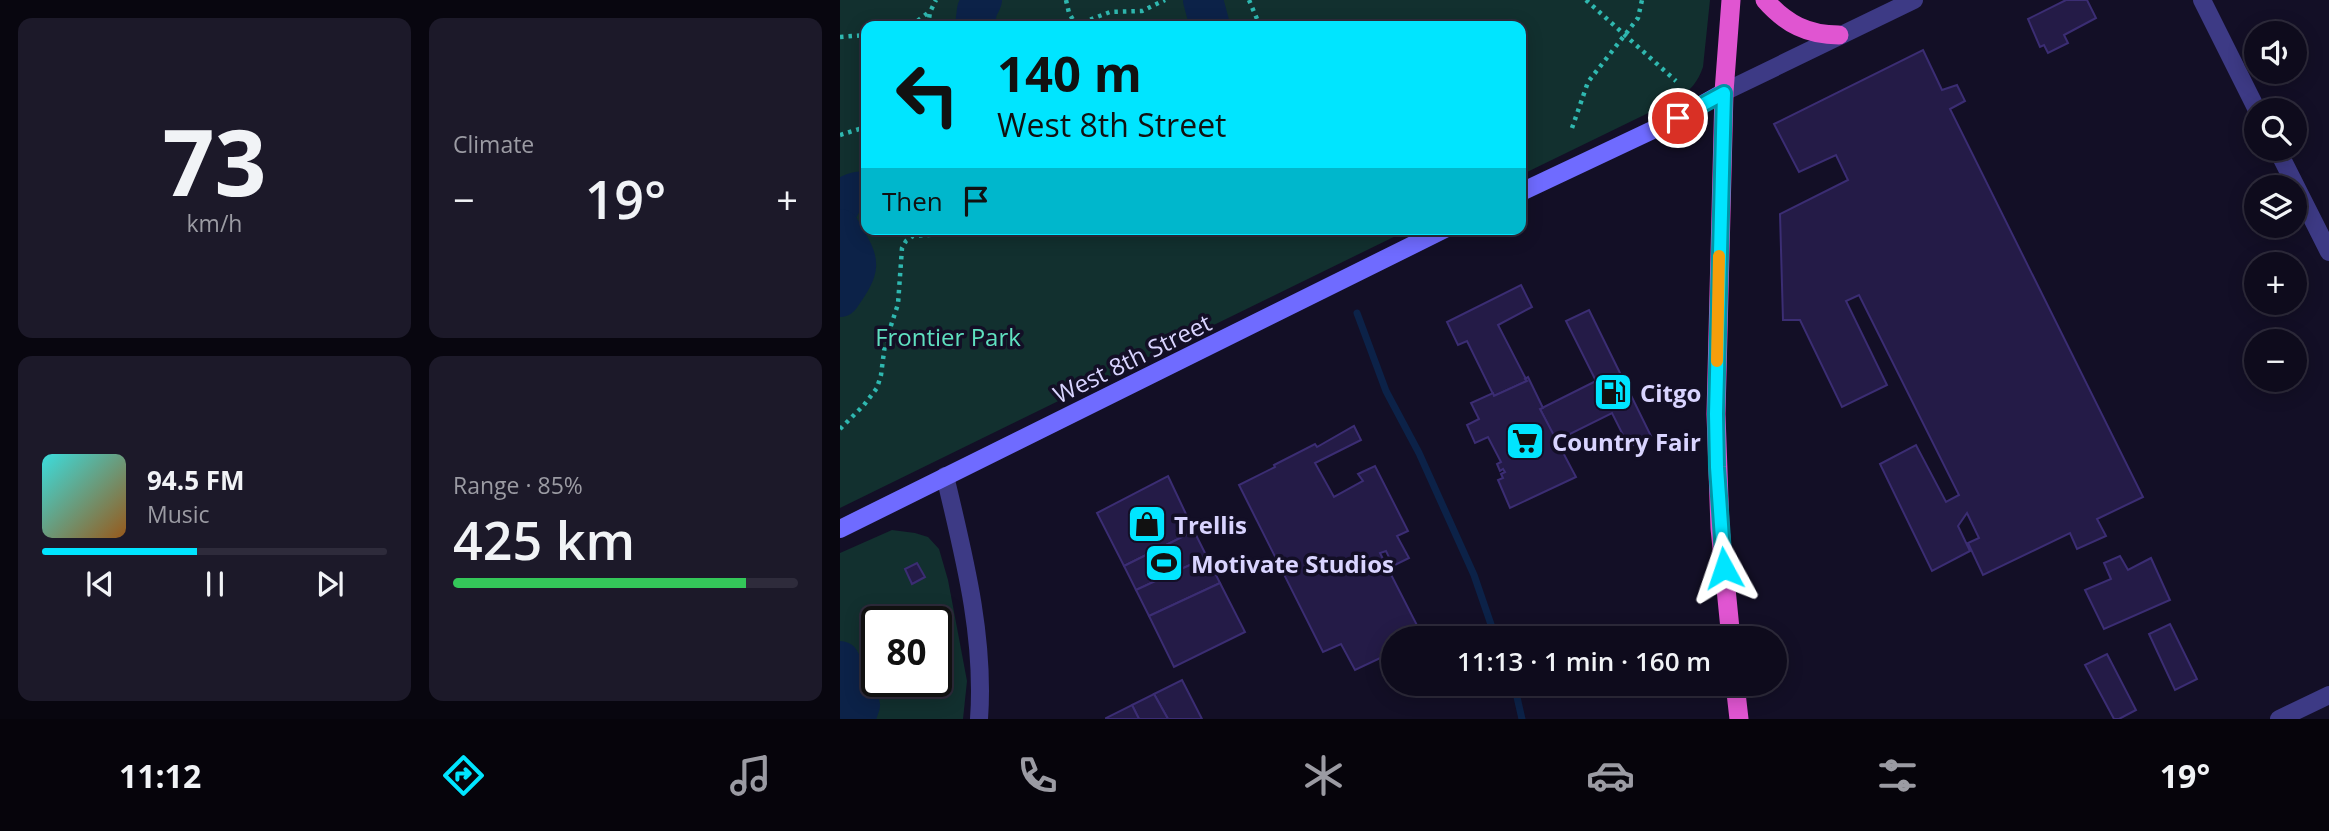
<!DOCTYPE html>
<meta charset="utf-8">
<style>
:root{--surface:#0e0b1c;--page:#1c1929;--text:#f1f3f6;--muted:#9b9ba3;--line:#2e2b3b;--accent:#00e5ff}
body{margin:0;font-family:"Open Sans",sans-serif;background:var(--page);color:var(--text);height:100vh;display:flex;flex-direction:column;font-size:26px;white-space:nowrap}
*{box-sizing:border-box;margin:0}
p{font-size:23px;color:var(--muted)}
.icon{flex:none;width:38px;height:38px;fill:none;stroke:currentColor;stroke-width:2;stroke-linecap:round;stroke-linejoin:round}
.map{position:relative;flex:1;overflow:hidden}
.side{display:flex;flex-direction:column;gap:18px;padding:18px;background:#08060f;width:840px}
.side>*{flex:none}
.guide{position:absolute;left:21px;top:21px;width:665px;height:214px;border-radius:14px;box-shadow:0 4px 18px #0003,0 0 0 2px var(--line);background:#00e5ff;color:#111;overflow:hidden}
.fabs{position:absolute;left:1404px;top:21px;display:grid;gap:14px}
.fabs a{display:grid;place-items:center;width:63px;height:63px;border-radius:50%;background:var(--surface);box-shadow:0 4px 18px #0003,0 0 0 2px var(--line);font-size:35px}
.speed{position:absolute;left:21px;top:606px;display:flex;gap:14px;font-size:35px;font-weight:700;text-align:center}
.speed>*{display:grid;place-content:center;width:91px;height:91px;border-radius:50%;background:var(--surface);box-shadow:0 4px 18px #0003,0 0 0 2px var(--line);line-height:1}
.speed .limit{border:4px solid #111;border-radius:10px;background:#fff;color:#111}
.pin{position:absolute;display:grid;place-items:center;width:60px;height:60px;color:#fff;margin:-30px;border:4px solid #fff;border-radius:50%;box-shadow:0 2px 7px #0007}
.me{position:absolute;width:77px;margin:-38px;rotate:355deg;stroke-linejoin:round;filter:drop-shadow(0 0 5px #0008)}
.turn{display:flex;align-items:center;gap:24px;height:147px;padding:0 21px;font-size:32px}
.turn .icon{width:91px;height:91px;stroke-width:2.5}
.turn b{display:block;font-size:49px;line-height:60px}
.then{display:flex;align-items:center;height:66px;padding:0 21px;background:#0003;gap:14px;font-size:26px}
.big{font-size:52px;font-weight:600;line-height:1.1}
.side .tile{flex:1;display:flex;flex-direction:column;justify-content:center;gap:10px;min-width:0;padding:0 24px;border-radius:14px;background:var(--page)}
.side .dial{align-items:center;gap:0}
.dial b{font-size:91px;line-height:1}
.song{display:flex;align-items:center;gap:21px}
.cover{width:84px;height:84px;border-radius:10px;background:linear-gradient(135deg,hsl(180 70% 55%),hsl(30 70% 35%))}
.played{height:7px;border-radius:4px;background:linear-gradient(90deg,var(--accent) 45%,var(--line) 45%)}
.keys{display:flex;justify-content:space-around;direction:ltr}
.heat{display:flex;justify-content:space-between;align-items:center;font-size:38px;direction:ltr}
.charge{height:10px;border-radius:5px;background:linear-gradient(90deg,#34c759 85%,var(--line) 0)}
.side .tiles{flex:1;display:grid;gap:18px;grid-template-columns:repeat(2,1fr)}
.trip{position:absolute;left:541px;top:626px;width:406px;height:70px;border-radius:35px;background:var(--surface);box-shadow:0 4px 18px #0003,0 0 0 2px var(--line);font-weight:600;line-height:70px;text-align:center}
.dock{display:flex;height:112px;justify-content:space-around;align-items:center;background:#06040b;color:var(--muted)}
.dock .icon{width:49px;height:49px}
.dock .selected{color:var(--accent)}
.dock b{font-size:32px;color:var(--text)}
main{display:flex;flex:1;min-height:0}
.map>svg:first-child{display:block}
</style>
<main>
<section class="side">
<div class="tiles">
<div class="tile dial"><b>73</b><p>km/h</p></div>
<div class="tile"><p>Climate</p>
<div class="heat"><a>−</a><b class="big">19°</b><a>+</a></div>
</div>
<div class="tile">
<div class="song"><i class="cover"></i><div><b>94.5 FM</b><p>Music</p></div></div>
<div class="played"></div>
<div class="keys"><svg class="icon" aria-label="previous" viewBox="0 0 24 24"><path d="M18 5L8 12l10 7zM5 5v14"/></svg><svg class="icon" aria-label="pause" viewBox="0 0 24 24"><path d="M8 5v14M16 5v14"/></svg><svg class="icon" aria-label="next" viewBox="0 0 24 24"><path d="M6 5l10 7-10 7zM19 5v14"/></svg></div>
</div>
<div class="tile"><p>Range · 85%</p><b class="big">425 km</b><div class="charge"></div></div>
</div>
</section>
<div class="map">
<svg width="1489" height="719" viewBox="0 0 1489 719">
<rect width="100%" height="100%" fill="#130f26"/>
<g fill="#12302f" fill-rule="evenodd">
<path d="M 0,0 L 870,0 L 863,67 C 858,82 850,91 837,99 L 681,175 L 681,26 L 26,26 L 26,229 L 570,229 L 0,508 Z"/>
<path d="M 52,530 L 75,533 L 88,537 L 99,549 L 108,580 L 127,681 L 123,719 L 0,719 L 0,553 ZM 37,621 L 96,621 L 96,681 L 37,681 Z"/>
</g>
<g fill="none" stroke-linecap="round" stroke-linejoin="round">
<g stroke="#0c2248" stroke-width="7">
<path d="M 517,313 L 546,391 L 579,453 L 634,575 L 656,639"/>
<path d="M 674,684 L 682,719"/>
</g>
<g stroke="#0c2248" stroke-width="40">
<path d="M 363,0 L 370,26"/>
<path d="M 135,26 L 137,10 L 142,0"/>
<path d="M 0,206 C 4,195 16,190 26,192"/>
<path d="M 0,229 C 19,263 24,263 0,297"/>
<path d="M 0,661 L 3,678 L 20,705 L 15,719"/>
</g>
</g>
<g fill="#241b47" stroke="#3b2d73" stroke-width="2">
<path d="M 1226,0 L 1247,0 L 1256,18 L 1224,35 L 1228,43 L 1208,53 L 1204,45 L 1200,47 L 1188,19 Z"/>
<path d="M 1083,50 L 1102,90 L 1117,85 L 1125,101 L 1110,109 L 1303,497 L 1257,519 L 1266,536 L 1237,549 L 1230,533 L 1143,575 L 1128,543 L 1139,538 L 1127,513 L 1118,526 L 1130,551 L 1092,571 L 1040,464 L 1076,445 L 1106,502 L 1119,495 L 1019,295 L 1006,301 L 1047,385 L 1002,407 L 960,320 L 943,320 L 940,214 L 1008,180 L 996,155 L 959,172 L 934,124 Z"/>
<path d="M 681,285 L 692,307 L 658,325 L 687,381 L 654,396 L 627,341 L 618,345 L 607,322 Z"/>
<path d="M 749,310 L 811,436 L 789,447 L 772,413 L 716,441 L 700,409 L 756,381 L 726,321 Z"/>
<path d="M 688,377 L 703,408 L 700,409 L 736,477 L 670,508 L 658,480 L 663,478 L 661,474 L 665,472 L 663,469 L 660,471 L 657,464 L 661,462 L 648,437 L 635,443 L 627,425 L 639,419 L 631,403 L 653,393 L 654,396 L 687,381 L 685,379 Z"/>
<path d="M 514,426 L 521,440 L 475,463 L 494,497 L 523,481 L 518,474 L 535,466 L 568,531 L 557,536 L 569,558 L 553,566 L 546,551 L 540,553 L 583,637 L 553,639 L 553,652 L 515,670 L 501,644 L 483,652 L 399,485 L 435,467 L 434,465 L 475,444 L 477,447 Z"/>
<path d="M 328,476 L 354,531 L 284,566 L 257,513 Z"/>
<path d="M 354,531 L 367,557 L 296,590 L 284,566 Z"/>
<path d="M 1280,556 L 1288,570 L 1311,558 L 1330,600 L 1264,629 L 1245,590 L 1271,579 L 1264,563 Z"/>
<path d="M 367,557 L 380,583 L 309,616 L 296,590 Z"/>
<path d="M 77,563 L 85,577 L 72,584 L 65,569 Z"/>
<path d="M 380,583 L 405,632 L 334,667 L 309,616 Z"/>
<path d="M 1330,624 L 1357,679 L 1335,690 L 1309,634 Z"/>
<path d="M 1267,654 L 1296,710 L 1279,719 L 1274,719 L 1245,665 Z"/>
<path d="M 342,680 L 362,719 L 328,719 L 314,694 Z"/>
<path d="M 314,694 L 328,719 L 299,719 L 292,705 Z"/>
<path d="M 292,705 L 299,719 L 266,719 L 266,718 Z"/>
</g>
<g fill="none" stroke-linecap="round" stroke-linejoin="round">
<g stroke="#2fb8b0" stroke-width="4.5" stroke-dasharray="3.5 5" stroke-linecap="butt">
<path d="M 226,0 L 229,13 L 236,25 L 270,12 L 302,11 L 325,0"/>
<path d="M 409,0 L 420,26"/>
<path d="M 746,0 L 836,81"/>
<path d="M 71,26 L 89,12"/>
<path d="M 88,26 L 90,12 L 96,0"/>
<path d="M 0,37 L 26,35"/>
<path d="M 732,128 L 748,82 L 798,18 L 802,0"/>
<path d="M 0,135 L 26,127"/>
<path d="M 0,429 L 24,405 L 37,388 L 41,375 L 45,344 L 58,304 L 62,248 L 66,241 L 73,236 L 128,232 L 132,229"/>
</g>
<path stroke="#3d3a85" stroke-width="18" d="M 1439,719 L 1489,695"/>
<g stroke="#3d3a85" stroke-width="18">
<path d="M 1362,0 L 1417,110"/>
<path d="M 884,92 L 1074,0"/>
<path d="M 1437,149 L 1489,252"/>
<path d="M 105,476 C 124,556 145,637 139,719"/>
</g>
<g stroke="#6f6bff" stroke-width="18">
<path d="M 681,192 L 838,118 L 884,92"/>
<path d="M 0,529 L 605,229"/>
</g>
<g stroke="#e055d1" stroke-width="19">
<path d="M 925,0 C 946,24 968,35 999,35"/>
<path d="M 891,639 L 880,528 L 876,414 L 884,92 L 891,0"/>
<path d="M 895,684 L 899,719"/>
</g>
</g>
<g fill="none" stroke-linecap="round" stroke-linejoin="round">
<g stroke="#0095a6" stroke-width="18">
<path id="route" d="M 838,118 L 884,93 L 876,414 L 877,467 L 884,568"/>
</g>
<use href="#route" stroke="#00e5ff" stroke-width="12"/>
<path stroke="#f59e0b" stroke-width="12" d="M 877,361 L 879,256"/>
</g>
<defs>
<g id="fuel-square" transform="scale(2.0125)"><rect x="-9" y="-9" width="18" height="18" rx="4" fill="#00e5ff" stroke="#130f26"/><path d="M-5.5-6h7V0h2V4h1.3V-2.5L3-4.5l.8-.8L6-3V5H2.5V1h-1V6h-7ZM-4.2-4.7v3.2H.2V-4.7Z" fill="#111"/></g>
<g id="supermarket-square" transform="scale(2.0125)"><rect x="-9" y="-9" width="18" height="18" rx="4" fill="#00e5ff" stroke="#130f26"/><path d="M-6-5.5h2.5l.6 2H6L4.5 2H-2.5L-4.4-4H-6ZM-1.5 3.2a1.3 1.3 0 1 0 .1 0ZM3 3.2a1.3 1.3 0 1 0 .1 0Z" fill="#111"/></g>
<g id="shop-square" transform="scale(2.0125)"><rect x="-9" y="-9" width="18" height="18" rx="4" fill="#00e5ff" stroke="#130f26"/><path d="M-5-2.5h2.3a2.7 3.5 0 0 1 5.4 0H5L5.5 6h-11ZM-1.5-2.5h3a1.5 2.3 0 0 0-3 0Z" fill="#111"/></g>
<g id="stadium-square" transform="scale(2.0125)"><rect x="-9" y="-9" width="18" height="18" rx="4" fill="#00e5ff" stroke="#130f26"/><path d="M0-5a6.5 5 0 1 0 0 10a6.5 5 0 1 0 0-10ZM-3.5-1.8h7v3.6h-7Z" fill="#111"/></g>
</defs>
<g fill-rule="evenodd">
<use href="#fuel-square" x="773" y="392"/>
<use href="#supermarket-square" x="685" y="441"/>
<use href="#shop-square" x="307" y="524"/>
<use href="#stadium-square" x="324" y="563"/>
</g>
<g text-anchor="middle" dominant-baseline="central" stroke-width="7" stroke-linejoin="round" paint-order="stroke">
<g font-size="24" fill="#5fe0c0" stroke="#130f26">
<text x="108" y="336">Frontier Park</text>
</g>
<g font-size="24" fill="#d9d4ff" stroke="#130f26">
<text transform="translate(292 358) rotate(-26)">West 8th Street</text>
</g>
<g font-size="24" font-weight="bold" fill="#d9d4ff" stroke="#130f26" text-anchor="start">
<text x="800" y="392">Citgo</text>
<text x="712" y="441">Country Fair</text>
<text x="334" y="524">Trellis</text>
<text x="351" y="563">Motivate Studios</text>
</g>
</g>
</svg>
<div class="fabs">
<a><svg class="icon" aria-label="sound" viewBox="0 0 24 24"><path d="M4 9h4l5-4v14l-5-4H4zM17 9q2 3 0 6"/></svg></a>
<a><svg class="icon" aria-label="search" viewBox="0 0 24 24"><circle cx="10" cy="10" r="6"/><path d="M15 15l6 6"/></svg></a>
<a><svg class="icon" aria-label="layers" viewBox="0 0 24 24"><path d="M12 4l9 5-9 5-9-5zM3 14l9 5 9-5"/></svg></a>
<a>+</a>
<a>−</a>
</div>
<div class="speed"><div class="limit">80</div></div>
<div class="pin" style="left:838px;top:118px;background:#d93025"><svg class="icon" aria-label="arrive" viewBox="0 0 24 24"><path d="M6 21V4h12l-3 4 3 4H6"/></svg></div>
<svg class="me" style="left:884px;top:568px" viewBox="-20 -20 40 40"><path d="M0-17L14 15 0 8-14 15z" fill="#00e5ff" stroke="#fff" stroke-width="4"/></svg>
<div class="trip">11:13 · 1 min · 160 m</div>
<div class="guide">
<div class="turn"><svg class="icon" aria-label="left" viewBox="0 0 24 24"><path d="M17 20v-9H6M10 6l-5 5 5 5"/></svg><div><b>140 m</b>West 8th Street</div></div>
<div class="then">Then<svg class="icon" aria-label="arrive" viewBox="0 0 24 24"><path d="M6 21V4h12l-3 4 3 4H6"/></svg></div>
</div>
</div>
</main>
<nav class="dock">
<b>11:12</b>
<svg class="icon selected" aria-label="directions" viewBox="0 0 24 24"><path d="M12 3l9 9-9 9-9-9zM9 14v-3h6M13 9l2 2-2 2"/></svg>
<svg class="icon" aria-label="music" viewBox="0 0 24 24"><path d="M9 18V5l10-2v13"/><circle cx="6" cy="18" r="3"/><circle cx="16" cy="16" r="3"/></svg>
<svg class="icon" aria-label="phone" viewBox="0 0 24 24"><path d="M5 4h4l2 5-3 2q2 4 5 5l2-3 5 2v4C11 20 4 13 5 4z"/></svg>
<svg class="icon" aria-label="climate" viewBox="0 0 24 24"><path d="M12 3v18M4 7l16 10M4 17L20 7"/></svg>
<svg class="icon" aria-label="car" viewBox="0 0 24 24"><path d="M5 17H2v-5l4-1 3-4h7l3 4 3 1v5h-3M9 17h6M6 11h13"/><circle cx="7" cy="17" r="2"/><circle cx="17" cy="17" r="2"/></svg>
<svg class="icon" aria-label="filters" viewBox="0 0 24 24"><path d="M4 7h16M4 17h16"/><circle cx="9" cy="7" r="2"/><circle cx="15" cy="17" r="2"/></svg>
<b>19°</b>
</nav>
